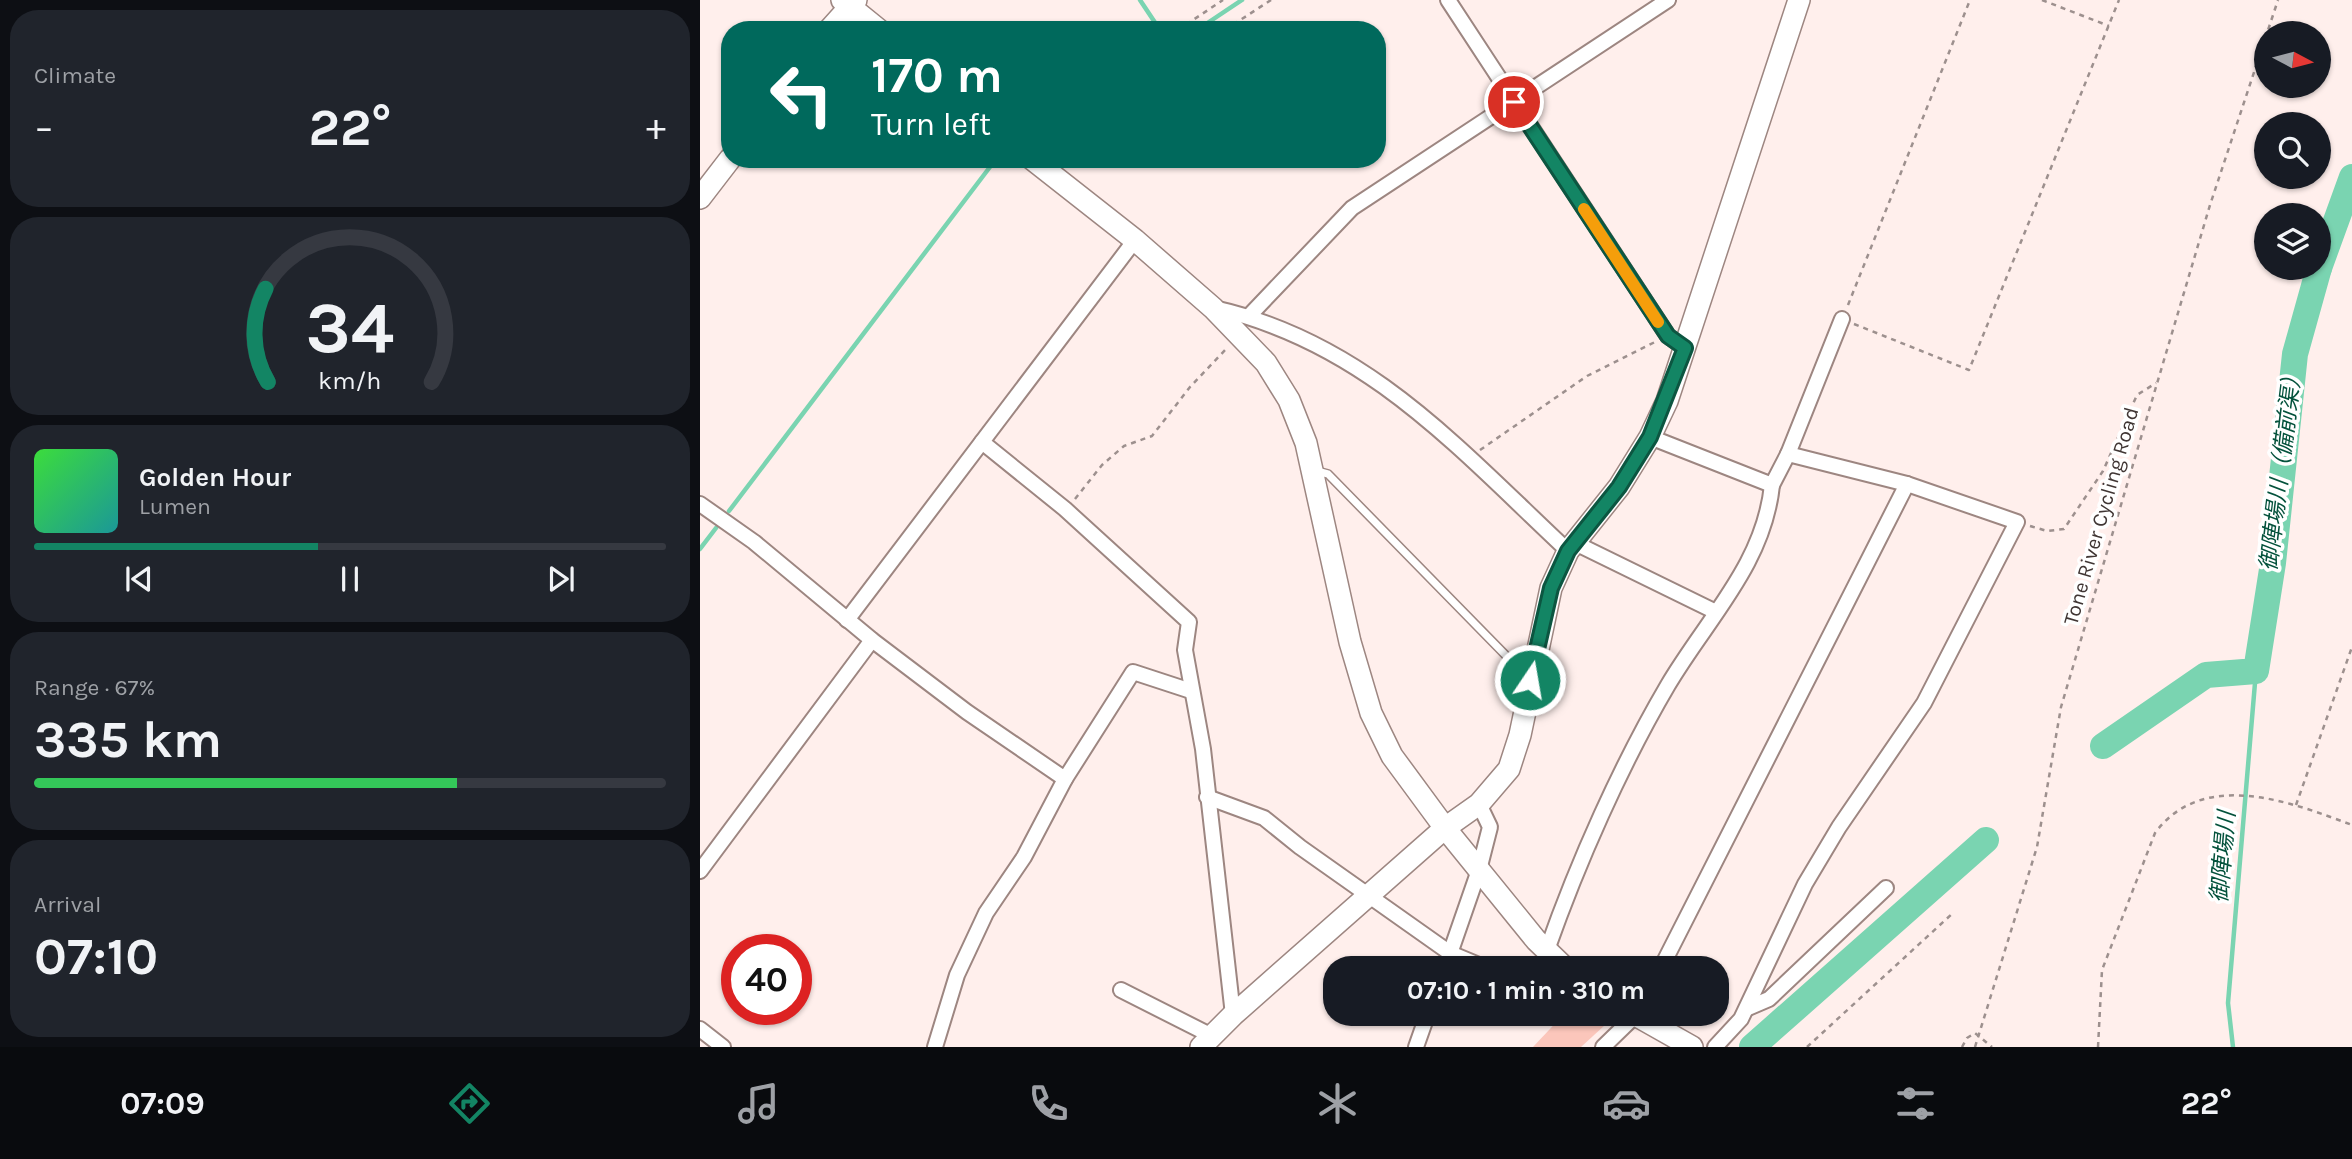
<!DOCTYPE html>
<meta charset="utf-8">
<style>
:root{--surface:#171b24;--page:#20242c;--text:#f1f3f6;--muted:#9ea1a6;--line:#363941;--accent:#138564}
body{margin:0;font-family:Karla,"Noto Sans JP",sans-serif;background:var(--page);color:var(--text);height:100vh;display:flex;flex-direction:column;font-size:26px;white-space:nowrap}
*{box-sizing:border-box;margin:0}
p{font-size:23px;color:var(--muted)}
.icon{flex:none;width:38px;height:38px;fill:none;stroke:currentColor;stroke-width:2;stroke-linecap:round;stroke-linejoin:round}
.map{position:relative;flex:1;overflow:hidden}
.sheet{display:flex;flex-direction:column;gap:10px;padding:10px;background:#0d0f14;width:700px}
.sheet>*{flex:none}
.guide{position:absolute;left:21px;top:21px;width:665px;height:147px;border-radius:28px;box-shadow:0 2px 5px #0004;background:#00695c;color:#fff;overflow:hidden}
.needle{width:46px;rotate:97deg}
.fabs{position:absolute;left:1554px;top:21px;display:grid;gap:14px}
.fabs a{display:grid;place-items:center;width:77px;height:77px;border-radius:50%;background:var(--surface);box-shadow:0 2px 5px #0004;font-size:35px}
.speed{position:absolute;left:21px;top:934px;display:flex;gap:14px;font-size:35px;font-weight:700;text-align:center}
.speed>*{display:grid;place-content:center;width:91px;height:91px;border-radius:50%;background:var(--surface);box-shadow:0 2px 5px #0004;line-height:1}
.speed .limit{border:10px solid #d22;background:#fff;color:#111}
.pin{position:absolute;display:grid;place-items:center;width:60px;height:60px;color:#fff;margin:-30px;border:4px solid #fff;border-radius:50%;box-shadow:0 2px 7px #0007}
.me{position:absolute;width:77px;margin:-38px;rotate:12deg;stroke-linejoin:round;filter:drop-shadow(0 0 5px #0008)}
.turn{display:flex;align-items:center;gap:24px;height:147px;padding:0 35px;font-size:32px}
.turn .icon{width:91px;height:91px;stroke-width:2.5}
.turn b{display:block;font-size:49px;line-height:60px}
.big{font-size:52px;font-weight:700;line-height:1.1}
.sheet .card{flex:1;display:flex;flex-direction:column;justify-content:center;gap:10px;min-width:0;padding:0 24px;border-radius:28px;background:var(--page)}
.sheet .dial{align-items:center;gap:0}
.dial svg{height:182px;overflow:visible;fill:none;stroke:var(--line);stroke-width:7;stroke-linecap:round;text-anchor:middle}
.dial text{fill:var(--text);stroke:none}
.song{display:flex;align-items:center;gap:21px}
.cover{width:84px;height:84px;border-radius:10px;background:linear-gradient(135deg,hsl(120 70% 55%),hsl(180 70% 35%))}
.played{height:7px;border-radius:4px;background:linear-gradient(90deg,var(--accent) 45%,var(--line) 45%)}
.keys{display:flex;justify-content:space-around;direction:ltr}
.heat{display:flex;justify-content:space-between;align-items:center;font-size:38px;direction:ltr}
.charge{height:10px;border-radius:5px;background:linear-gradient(90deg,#34c759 67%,var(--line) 0)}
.trip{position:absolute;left:623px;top:956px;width:406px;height:70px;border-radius:28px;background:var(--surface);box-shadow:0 2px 5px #0004;font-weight:700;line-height:70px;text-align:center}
.tabs{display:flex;height:112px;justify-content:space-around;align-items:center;background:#090b0e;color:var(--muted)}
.tabs .icon{width:49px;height:49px}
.tabs .current{color:var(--accent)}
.tabs b{font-size:32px;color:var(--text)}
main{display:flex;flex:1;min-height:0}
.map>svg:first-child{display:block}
</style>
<main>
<section class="sheet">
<div class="card"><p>Climate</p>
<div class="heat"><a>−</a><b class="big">22°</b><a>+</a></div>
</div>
<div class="card dial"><svg viewBox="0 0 100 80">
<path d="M14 69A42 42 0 1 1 86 69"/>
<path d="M14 69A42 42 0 0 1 13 28" stroke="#138564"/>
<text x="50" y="56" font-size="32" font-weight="700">34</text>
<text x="50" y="72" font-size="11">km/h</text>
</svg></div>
<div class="card">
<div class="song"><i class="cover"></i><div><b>Golden Hour</b><p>Lumen</p></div></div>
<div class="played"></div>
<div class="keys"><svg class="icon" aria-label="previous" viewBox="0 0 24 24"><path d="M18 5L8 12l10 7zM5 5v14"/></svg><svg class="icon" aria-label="pause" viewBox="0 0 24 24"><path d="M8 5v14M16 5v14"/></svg><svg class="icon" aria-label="next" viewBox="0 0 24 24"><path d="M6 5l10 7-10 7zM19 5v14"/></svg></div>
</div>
<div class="card"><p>Range · 67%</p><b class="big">335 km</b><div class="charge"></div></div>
<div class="card"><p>Arrival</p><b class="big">07:10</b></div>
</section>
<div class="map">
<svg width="1652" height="1047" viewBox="0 0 1652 1047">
<rect width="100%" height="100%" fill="#ffefec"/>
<path fill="#fbc6bb" d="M 865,1013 L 879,1013 L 905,1025 L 881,1047 L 833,1047 Z"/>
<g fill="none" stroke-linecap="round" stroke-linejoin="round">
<g stroke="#7ad4b1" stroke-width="4.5">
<path d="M 440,0 L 460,30"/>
<path d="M 497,30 L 542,0"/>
<path d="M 29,511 L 296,159"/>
<path d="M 0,549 L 16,528"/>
<path d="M 1533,1047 L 1528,1003 L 1556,671"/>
</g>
<g stroke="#7ad4b1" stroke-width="26">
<path d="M 1619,268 L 1652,177"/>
<path d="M 1403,746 L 1506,675 L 1556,671 L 1573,563 L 1595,354 L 1619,268"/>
<path d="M 1052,1047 L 1286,840"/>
</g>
<g stroke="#9d8681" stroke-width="10">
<path id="lane" d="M 617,471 L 628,474 L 827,677"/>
</g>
<g stroke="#9d8681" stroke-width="18">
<g id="street">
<path d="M 748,0 L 968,336 L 985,348"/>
<path d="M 514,308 C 666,342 759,449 868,551"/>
<path d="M 549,316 L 652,208 L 968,0"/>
<path d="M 950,437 L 1072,485 L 1088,454 L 1142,319"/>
<path d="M 282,442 L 365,509 L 489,622 L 485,650 L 503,749 L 533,1015"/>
<path d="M 0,504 L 54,542 L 172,640 L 267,712 L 365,779"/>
<path d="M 875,543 L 1016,612"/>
<path d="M 147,620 L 435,240"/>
<path d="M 507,797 L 564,818 L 600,847 L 750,953 L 786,968"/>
<path d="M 0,871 L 172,640"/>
<path d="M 847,950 C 878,862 921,765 968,685 C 1007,619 1064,564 1072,485"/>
<path d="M 745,968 L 779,870 L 790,827 L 779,804"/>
<path d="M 961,968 L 1207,484"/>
<path d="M 421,990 L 512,1036"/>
<path d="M 1048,1008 L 1069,999 L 1186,888"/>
<path d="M 0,1029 L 23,1047"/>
<path d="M 235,1047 L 257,975 L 286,913 L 324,857 L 365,779 L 433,672 L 491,691"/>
<path d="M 716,1047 L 728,1013"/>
<path d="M 903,1047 L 938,1013"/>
<path d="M 1015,1047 L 1041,1019 L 1105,884 L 1139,827 L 1224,703 L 1317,522 L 1207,484 L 1088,454"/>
</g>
</g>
<g stroke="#9d8681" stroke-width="24">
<g id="secondary">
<path d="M 142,0 L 179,30"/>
<path d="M 129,30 L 156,0"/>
<path d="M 332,159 L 435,240 L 513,308 L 566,363 L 589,400 L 606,443 L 650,642 L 671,713 L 692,756 L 745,828 L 836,940 L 865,968"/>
<path d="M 0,198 L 30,159"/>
<path d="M 932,1013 L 992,1047"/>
<path d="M 501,1047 L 533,1015 L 745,828 L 779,804 L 809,769 L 820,735 L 851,588 L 868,551 L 919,487 L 950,437 L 967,401 L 1099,0"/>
</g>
</g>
<g stroke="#9d908e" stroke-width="2.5" stroke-dasharray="5 5" stroke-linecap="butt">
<path d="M 1342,0 L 1409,26"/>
<path d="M 478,30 L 523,0"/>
<path d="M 525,30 L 571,0"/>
<path d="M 1148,305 L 1270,0"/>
<path d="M 1154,324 L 1269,370 L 1419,0"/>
<path d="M 780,450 L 887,376 L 955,342"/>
<path d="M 375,499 L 402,465 L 424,446 L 452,436 L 490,387 L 527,348"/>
<path d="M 1330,526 L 1347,531 L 1364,529 L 1403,471 L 1437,395 L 1456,383"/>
<path d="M 1596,805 L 1652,647"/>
<path d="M 1107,1047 L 1253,913"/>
<path d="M 1262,1047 L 1267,1038 L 1275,1033 L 1292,1047"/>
<path d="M 1275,1047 L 1337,847 L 1361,707 L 1510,205 L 1578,0"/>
<path d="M 1398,1047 L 1402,970 L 1455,833 C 1503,768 1591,802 1652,825"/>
</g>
<use href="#lane" stroke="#fff" stroke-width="7"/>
<use href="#street" stroke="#fff" stroke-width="14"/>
<use href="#secondary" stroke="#fff" stroke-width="21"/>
</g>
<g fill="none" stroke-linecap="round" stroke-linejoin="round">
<g stroke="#0c5641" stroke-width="18">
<path id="route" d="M 814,102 L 968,336 L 985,348 L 950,437 L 919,487 L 868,551 L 851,588 L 830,680"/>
</g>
<use href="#route" stroke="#138564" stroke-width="12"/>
<path stroke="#f59e0b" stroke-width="12" d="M 884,209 L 958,322"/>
</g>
<g text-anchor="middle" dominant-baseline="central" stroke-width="7" stroke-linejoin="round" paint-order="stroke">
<g font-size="21" fill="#403634" stroke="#fff">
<text transform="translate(1401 516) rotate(-74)">Tone River Cycling Road</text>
</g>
<g font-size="23" font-style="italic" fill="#04523c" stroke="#fff">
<text transform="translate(1581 468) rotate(-83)">御陣場川（備前渠）</text>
<text transform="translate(1523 857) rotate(-85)">御陣場川</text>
</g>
</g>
</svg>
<div class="fabs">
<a><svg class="needle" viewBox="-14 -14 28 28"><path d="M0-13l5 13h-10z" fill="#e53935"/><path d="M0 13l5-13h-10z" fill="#9ea1a6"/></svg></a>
<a><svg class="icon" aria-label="search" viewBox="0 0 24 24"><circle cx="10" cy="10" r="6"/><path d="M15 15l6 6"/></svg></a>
<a><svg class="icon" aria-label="layers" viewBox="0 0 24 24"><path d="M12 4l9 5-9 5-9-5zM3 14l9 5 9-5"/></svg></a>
</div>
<div class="speed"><div class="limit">40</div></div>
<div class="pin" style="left:814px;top:102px;background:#d93025"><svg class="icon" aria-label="arrive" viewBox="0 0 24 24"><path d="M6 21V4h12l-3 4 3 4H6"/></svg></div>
<svg class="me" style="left:830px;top:680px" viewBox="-20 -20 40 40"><circle r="17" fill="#138564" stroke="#fff" stroke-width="3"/><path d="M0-11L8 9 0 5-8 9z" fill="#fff"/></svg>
<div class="trip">07:10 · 1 min · 310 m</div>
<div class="guide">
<div class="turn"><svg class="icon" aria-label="left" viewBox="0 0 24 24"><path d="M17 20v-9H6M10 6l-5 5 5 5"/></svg><div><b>170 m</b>Turn left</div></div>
</div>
</div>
</main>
<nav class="tabs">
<b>07:09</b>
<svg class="icon current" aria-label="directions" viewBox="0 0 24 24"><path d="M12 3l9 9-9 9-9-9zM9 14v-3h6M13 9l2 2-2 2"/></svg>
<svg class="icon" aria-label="music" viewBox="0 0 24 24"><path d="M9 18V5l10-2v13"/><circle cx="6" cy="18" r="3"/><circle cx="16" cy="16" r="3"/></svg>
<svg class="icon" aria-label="phone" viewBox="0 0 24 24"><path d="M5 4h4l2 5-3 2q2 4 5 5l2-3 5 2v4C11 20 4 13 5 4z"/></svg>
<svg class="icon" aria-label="climate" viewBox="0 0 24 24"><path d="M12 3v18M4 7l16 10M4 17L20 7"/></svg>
<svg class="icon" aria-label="car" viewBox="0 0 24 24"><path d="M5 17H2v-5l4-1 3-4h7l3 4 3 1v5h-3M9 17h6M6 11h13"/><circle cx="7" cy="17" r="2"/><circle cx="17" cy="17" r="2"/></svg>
<svg class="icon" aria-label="filters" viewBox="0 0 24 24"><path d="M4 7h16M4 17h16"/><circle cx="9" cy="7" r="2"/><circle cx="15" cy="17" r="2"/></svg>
<b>22°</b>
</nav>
